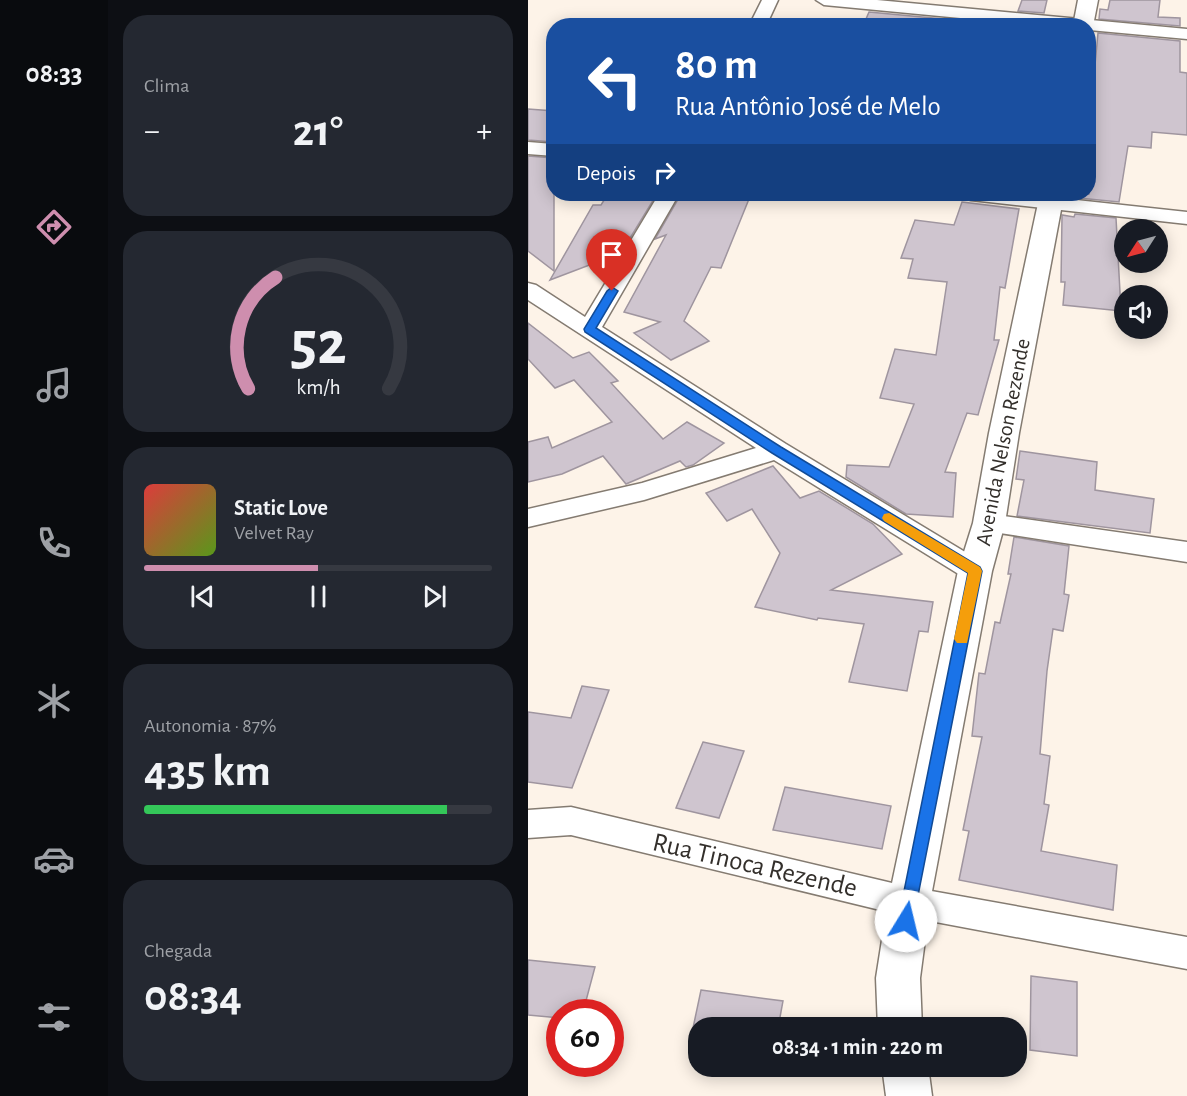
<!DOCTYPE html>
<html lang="pt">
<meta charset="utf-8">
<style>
:root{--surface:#171b24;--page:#242831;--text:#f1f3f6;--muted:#9ea1a6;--line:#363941;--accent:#ce8eae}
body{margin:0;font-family:"Alegreya Sans",sans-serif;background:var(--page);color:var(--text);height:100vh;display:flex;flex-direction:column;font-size:22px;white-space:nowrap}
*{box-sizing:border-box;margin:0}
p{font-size:20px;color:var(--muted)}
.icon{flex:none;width:33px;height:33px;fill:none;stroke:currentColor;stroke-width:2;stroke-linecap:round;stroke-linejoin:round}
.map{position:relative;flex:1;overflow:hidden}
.drawer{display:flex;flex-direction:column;gap:15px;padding:15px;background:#0d0f14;width:420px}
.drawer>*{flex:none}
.banner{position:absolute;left:18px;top:18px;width:550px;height:183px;border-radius:24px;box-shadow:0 3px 15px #0003;background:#1a4fa0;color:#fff;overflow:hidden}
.needle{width:39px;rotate:234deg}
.fabs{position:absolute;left:586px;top:219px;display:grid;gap:12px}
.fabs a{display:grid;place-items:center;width:54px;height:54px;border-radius:50%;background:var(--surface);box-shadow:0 3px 15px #0003;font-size:30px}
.speed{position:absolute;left:18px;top:999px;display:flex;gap:12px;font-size:30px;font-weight:700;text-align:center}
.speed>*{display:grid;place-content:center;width:78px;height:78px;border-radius:50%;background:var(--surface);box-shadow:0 3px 15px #0003;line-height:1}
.speed .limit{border:9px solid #d22;background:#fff;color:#111}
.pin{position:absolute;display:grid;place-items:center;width:51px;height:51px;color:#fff;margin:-62px -26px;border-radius:50% 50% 50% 0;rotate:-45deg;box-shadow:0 0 6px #0007}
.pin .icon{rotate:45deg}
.me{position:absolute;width:66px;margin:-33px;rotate:9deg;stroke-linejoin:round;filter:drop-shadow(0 0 4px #0008)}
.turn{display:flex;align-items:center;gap:21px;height:126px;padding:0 30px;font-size:27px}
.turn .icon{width:78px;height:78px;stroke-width:2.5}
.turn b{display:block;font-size:42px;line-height:51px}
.then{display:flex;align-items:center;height:57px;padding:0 30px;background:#0003;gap:12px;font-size:22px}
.big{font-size:45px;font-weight:600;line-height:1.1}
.drawer .tile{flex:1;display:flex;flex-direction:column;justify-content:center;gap:9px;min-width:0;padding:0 21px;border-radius:24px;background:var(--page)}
.drawer .dial{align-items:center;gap:0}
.dial svg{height:156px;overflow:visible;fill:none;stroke:var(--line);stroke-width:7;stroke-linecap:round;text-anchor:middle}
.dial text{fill:var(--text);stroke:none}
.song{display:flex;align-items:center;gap:18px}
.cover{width:72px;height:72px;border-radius:9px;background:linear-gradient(135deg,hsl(0 70% 55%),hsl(90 70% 35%))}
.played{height:6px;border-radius:3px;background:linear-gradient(90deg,var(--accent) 50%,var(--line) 50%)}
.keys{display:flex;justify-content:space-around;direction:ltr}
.heat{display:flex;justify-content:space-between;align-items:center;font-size:33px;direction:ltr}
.charge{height:9px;border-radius:4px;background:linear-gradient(90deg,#34c759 87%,var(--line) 0)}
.trip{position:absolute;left:160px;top:1017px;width:339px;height:60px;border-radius:24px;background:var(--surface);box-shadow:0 3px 15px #0003;font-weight:600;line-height:60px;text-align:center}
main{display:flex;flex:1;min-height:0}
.tab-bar{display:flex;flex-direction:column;width:108px;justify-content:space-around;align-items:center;background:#090b0e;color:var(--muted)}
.tab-bar .icon{width:42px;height:42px}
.tab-bar .current{color:var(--accent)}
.tab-bar b{font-size:27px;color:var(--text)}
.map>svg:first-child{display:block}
</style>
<main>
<nav class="tab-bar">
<b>08:33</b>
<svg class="icon current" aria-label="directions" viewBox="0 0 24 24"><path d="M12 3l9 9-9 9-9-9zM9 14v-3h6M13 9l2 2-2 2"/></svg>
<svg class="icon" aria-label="music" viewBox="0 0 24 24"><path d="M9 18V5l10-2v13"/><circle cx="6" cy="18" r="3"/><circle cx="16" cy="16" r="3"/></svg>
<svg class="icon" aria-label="phone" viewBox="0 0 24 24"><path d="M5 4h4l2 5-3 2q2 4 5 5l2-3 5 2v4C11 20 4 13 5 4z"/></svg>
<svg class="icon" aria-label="climate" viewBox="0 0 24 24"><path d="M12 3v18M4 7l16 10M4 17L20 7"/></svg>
<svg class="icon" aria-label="car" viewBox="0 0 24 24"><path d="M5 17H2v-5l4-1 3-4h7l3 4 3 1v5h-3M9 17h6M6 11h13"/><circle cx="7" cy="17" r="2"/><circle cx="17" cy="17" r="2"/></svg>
<svg class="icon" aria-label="filters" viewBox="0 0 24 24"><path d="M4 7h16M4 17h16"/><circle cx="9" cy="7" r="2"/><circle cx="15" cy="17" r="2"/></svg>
</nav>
<section class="drawer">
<div class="tile"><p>Clima</p>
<div class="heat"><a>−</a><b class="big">21°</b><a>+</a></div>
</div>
<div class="tile dial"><svg viewBox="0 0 100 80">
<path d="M14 69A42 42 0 1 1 86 69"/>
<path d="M14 69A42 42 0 0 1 28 12" stroke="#ce8eae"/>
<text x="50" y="56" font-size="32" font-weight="700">52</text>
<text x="50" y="72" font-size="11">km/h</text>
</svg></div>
<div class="tile">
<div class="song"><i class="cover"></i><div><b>Static Love</b><p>Velvet Ray</p></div></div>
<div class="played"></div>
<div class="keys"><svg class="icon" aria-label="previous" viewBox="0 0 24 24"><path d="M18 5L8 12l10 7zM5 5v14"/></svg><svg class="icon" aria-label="pause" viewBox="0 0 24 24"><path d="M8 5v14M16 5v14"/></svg><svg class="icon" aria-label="next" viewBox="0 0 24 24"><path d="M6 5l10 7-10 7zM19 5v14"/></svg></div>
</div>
<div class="tile"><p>Autonomia · 87%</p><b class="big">435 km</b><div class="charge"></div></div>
<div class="tile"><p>Chegada</p><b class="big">08:34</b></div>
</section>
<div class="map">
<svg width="659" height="1096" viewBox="0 0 659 1096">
<rect width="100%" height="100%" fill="#fdf3e8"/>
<g fill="#cfc5cf" stroke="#9f959f" stroke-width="1.5">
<path d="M 494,0 L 519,0 L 516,13 L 490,11 Z"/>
<path d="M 582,0 L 632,0 L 630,17 L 652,18 L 652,26 L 571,19 L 572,9 L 580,10 Z"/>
<path d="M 341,12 L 415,19 L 413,26 L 335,26 Z"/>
<path d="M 570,33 L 652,41 L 652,72 L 659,73 L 659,135 L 624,132 L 623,148 L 600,146 L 591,202 L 551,198 L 552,194 L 561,194 L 561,128 Z"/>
<path d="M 0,109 L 26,111 L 26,142 L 0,140 Z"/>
<path d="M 0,156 L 26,158 L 26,271 L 0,251 Z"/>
<path d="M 80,194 L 129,194 L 93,253 L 22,280 L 65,205 L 73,205 Z"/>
<path d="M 153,194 L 223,194 L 193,268 L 183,267 L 156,321 L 181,341 L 143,360 L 106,333 L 132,322 L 96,312 L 138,235 L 127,239 Z"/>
<path d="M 434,202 L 491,209 L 477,288 L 472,287 L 466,340 L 471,340 L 450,415 L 439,413 L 417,472 L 428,473 L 425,517 L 378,514 L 318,477 L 319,465 L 361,467 L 386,404 L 352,398 L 367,349 L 408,355 L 419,282 L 380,278 L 385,259 L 373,258 L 387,220 L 426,225 Z"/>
<path d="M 547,214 L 588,218 L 593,311 L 535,305 L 537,282 L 533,282 L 534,217 L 534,215 L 546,217 Z"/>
<path d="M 0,323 L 45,358 L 61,352 L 90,381 L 83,383 L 135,439 L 159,422 L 196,443 L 165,465 L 158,467 L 152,461 L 98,484 L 75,456 L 34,474 L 0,482 L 0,442 L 20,437 L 24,448 L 84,422 L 46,380 L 27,388 L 0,359 Z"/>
<path d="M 492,451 L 569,462 L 567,490 L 626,499 L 622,533 L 489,516 L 496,480 L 488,479 Z"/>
<path d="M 245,466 L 272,498 L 291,491 L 345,524 L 374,554 L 303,590 L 405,602 L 400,632 L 391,631 L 379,691 L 321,682 L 336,624 L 290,618 L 289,620 L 227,607 L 252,553 L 224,509 L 199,521 L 178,493 Z"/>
<path d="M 486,537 L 541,546 L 536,594 L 541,595 L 535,631 L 525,629 L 519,671 L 512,754 L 522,756 L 516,804 L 521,805 L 513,851 L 589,865 L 585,910 L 431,880 L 441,831 L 435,830 L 454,737 L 444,736 L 451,673 L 457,674 L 467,622 L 472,623 L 483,574 L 480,574 Z"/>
<path d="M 54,686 L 81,690 L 44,788 L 0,782 L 0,712 L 43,718 Z"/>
<path d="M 175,742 L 216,751 L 191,818 L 148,808 Z"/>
<path d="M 257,787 L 363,806 L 354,849 L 245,830 Z"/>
<path d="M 0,960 L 67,967 L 55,1012 L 32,1012 L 32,1018 L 0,1015 Z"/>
<path d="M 503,976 L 549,982 L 549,1056 L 502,1050 Z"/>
<path d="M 173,990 L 255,1001 L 250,1028 L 165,1028 Z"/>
</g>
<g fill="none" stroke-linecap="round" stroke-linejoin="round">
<g stroke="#847b71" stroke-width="3">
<g id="street">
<path d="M 234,0 L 250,0 L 238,26 L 221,26 Z"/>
<path d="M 288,0 L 349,0 L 659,29 L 659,39 L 561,30 L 561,26 L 515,26 L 296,5 Z"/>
<path d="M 0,142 L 26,144 L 26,156 L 0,154 Z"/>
<path d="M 131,194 L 151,194 L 74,327 L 258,444 L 457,564 L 461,571 L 457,578 L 447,581 L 437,578 L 246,460 L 116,500 L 0,527 L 0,509 L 114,483 L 228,448 L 0,300 L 0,283 L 8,285 L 57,317 Z"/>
<path d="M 433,194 L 493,194 L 659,212 L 659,224 L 443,200 L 436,198 Z"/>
<path d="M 461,514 L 659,542 L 659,562 L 452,530 L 448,523 L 452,516 Z"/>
<path d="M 43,807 L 381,887 L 659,937 L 659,969 L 381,917 L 43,835 L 0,838 L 0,810 Z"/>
</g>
</g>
<g stroke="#847b71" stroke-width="3">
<g id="primary">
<path d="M 550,0 L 570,0 L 565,26 L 562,30 L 561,26 L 545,26 Z"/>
<path d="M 512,194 L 536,194 L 491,433 L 477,523 L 464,571 L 402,902 L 392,978 L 394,1028 L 350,1028 L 348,978 L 360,902 L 430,571 L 445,523 L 461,433 Z"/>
<path d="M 354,1066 L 400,1066 L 404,1096 L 358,1096 Z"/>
</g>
</g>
<use href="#street" fill="#fff" fill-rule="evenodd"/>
<use href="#primary" fill="#fff" fill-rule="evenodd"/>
</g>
<path fill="#1a73e8" stroke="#114b97" stroke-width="1.5" d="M 84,287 L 90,291 L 68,328 L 253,447 L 452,567 L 454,571 L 384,926 L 378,928 L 372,926 L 370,921 L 440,573 L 244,453 L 57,332 L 56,329 L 79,291 Z"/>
<path fill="#f59e0b" d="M 361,513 L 452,567 L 454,571 L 439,643 L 429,643 L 426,639 L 440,573 L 356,521 L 354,518 L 356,514 Z"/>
<g text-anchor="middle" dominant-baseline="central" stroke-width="6" stroke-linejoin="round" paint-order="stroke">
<g font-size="22" fill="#332f2b" stroke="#fff">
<text transform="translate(475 442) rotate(-79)">Avenida Nelson Rezende</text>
</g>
<g font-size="27" fill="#332f2b" stroke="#fff">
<text transform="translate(227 865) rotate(13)">Rua Tinoca Rezende</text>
</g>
</g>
</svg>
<div class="fabs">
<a><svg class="needle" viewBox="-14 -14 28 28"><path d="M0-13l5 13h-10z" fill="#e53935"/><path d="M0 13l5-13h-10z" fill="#9ea1a6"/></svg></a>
<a><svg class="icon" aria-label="sound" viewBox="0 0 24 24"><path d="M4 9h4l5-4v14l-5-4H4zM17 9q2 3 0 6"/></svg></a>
</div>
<div class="speed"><div class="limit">60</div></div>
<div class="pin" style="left:84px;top:291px;background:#d93025"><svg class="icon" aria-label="arrive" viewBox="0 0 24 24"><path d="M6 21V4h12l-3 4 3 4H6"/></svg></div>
<svg class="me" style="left:378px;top:921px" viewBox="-20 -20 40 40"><circle r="19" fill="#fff"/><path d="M0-13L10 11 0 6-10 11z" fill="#1a73e8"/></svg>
<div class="trip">08:34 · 1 min · 220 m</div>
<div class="banner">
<div class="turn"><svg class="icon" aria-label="left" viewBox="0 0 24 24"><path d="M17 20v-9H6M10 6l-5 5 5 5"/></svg><div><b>80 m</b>Rua Antônio José de Melo</div></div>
<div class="then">Depois<svg class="icon" aria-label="right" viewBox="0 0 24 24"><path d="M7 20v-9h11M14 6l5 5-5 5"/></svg></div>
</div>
</div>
</main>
